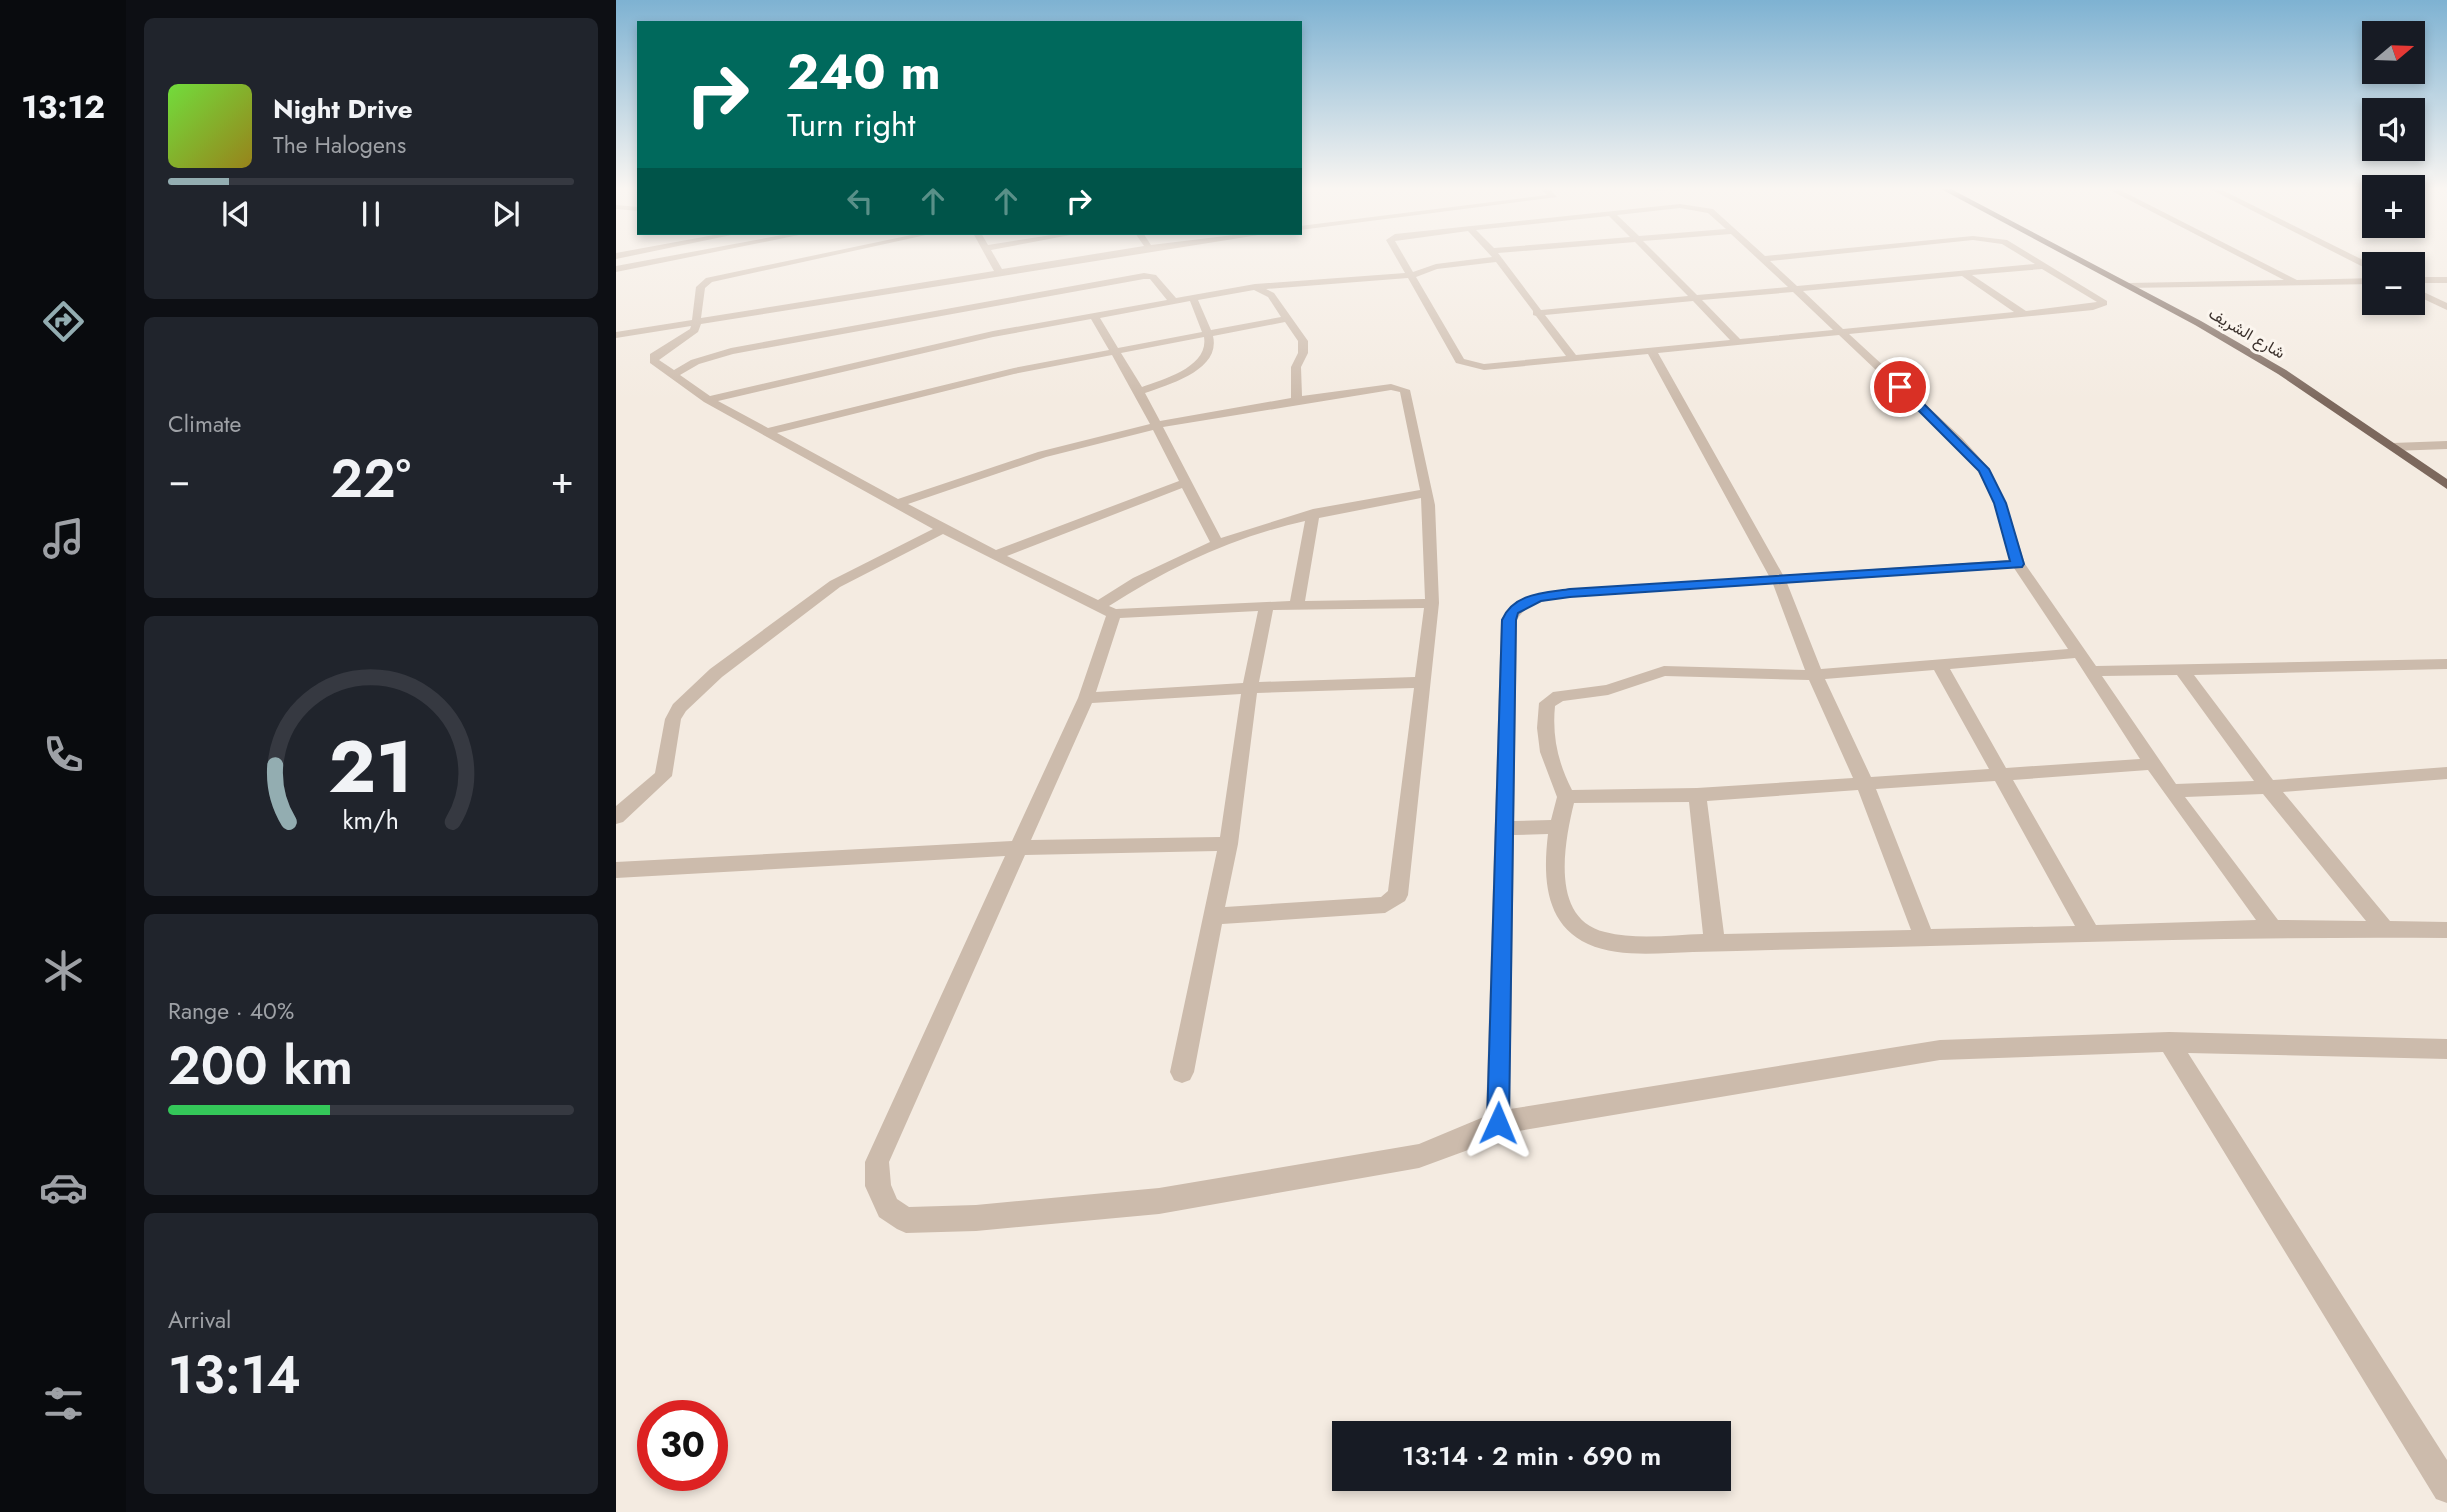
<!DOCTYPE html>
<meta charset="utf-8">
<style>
:root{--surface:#171b24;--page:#20242c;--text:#f1f3f6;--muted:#9ea1a6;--line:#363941;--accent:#93adb1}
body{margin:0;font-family:Jost,Vazirmatn,sans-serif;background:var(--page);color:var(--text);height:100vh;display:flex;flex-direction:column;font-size:26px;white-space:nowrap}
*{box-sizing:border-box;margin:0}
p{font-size:23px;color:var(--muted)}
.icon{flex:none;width:38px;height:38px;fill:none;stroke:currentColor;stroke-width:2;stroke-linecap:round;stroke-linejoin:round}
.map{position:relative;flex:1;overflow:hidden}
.details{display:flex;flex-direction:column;gap:18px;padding:18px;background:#0d0f14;width:490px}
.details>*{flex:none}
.top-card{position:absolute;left:21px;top:21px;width:665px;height:214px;border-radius:0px;box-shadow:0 4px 10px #0003;background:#00695c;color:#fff;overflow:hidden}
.needle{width:46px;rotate:71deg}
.buttons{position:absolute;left:1746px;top:21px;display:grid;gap:14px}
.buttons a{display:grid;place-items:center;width:63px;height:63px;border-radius:0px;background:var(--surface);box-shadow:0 4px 10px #0003;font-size:35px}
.speed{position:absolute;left:21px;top:1400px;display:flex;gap:14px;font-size:35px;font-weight:700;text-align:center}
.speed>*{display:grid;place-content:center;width:91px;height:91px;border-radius:50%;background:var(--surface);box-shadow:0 4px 10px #0003;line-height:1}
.speed .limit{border:10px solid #d22;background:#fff;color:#111}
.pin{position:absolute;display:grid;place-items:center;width:60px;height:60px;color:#fff;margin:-30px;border:4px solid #fff;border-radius:50%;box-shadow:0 2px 7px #0007}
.me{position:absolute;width:77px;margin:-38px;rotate:1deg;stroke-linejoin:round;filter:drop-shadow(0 0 5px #0008)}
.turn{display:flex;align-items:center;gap:24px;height:147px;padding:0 35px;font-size:32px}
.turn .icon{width:91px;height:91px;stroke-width:2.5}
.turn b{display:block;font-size:49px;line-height:60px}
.lanes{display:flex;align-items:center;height:66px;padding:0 35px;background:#0003;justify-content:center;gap:35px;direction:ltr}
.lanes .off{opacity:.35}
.big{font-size:52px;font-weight:600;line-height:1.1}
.details .tile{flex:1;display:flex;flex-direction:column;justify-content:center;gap:10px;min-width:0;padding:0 24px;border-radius:10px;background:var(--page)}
.details .dial{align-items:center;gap:0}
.dial svg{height:182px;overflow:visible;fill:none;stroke:var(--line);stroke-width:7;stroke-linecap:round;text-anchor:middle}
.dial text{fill:var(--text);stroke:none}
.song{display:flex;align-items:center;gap:21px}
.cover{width:84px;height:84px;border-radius:10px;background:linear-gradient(135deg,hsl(100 70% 55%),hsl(50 70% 35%))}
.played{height:7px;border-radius:4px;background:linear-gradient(90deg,var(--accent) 15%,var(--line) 15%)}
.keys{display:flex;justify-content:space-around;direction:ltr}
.heat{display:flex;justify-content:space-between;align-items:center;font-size:38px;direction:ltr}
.charge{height:10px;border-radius:5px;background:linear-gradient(90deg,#34c759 40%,var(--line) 0)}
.trip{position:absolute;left:716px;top:1421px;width:399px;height:70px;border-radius:0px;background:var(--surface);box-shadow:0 4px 10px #0003;font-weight:600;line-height:70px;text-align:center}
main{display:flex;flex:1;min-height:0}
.dock{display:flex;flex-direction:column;width:126px;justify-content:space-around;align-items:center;background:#090b0e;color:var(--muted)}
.dock .icon{width:49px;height:49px}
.dock .on{color:var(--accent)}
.dock b{font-size:32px;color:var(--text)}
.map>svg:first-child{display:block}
</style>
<main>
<nav class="dock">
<b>13:12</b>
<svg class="icon on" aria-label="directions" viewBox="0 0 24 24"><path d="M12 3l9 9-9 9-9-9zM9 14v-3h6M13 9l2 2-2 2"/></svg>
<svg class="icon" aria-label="music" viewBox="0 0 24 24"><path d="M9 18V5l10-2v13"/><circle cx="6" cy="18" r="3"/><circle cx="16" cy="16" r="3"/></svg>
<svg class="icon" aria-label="phone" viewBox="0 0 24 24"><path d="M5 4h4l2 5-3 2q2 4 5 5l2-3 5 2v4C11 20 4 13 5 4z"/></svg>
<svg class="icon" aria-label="climate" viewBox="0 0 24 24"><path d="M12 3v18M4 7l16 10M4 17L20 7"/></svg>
<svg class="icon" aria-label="car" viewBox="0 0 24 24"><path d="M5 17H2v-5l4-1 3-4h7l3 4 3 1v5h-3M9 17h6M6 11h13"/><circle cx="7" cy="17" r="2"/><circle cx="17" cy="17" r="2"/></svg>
<svg class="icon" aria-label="filters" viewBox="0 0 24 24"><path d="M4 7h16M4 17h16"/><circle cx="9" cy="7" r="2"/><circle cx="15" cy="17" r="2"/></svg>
</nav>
<section class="details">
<div class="tile">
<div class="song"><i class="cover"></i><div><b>Night Drive</b><p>The Halogens</p></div></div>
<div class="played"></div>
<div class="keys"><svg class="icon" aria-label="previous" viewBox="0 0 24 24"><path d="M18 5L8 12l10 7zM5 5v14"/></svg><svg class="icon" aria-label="pause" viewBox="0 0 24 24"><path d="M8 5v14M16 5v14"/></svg><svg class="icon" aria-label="next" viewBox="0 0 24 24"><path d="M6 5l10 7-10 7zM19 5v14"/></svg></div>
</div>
<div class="tile"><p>Climate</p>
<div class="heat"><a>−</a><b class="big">22°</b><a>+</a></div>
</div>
<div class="tile dial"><svg viewBox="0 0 100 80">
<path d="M14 69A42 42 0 1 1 86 69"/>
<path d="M14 69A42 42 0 0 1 8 44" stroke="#93adb1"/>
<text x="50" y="56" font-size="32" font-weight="700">21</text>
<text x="50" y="72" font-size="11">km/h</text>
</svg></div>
<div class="tile"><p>Range · 40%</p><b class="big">200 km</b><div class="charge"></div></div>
<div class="tile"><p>Arrival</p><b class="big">13:14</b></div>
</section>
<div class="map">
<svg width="1831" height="1512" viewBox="0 0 1831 1512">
<rect width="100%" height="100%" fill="#f4ebe1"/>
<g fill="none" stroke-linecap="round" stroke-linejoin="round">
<g fill="#ccbbac" fill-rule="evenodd">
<path d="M 925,189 L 933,189 L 941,197 L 684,230 L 684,226 L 931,195 Z"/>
<path d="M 1022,189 L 1051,189 L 1047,191 Z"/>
<path d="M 1492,189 L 1502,189 L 1681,280 L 1759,278 L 1759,284 L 1510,288 L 1513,283 L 1668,280 Z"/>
<path d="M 1594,189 L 1604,189 L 1759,266 L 1759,273 Z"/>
<path d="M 1064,204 L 1097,209 L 1149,256 L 1357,236 L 1391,240 L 1491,301 L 1491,305 L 1477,310 L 1233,334 L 1346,438 L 1371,466 L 1390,503 L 1409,564 L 1480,666 L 1831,659 L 1831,669 L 1578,675 L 1657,780 L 1831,767 L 1831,779 L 1667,792 L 1774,921 L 1831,922 L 1831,938 C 1619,936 1405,944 1192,949 C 1154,950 1115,951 1077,952 C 1044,953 1003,958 972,944 C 928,924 927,876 932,834 L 898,835 L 894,1109 L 1324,1040 L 1553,1032 L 1831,1039 L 1831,1059 L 1572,1053 L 1831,1460 L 1831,1503 L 1820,1499 L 1547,1052 L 1324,1060 L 885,1134 L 852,1150 L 803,1168 L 543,1214 L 360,1231 L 290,1233 L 281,1229 L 263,1217 L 249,1186 L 249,1162 L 389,856 L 0,878 L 0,862 L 396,841 L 462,698 L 490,616 L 327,534 L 224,587 L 106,677 L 70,711 L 65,719 L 56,776 L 7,822 L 0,824 L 0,806 L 39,773 L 49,719 L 57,704 L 94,669 L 214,581 L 317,529 L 88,402 L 34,363 L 34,354 L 74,329 L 75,326 L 0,338 L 0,332 L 76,320 L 80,287 L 90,278 L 305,233 L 319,233 L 96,282 L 89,288 L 85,318 L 378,271 L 357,233 L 365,233 L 372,245 L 448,233 L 465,233 L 375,250 L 386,269 L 528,246 L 519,233 L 527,233 L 535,245 L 634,233 L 655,233 L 85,324 L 82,332 L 43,360 L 58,370 L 75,360 L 115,348 L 528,273 L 540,275 L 560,298 L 639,284 L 789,273 L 770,240 L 779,234 ZM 1064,208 L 1092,213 L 1110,229 L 1023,236 L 1001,215 ZM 993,216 L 1014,237 L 878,248 L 860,230 ZM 852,231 L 876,257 L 820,264 L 797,272 L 779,241 ZM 1115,234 L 1172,287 L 1081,295 L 1027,241 ZM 1357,240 L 1386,244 L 1419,264 L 1181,286 L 1154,261 ZM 1019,242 L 1072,296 L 925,310 L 882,253 ZM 880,262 L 917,311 L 917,315 L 920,316 L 950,356 L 868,364 L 848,359 L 800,277 L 821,269 ZM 1426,269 L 1481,302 L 1410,311 L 1356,275 ZM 1346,276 L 1398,312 L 1227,329 L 1187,291 ZM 792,278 L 840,363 L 868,370 L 1032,354 L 1153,576 L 936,591 C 914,595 897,600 885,620 L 870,1116 L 803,1144 L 543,1188 L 360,1205 L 293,1207 L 281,1199 L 275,1185 L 273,1162 L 409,855 L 601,851 L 554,1072 L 558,1080 L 566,1083 L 574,1080 L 578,1072 L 606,924 L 769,913 L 789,901 L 792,895 L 823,603 L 819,505 L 794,390 L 775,384 L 686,396 L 685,367 L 692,353 L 692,341 L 658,293 L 650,289 ZM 528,279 L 534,279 L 551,300 L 377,331 L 94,396 L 64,375 L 83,364 L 117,354 ZM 638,290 L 652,297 L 665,317 L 595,330 L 582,300 ZM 1177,292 L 1217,330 L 1124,339 L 1086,300 ZM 574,301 L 586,332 L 502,348 L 484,318 ZM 1077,301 L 1114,340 L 960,355 L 929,315 ZM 475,319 L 493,350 L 398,368 L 152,428 L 102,401 L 377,337 ZM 669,322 L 682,341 L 682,353 L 675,367 L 675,398 L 544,421 L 529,393 C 554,384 605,370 597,336 ZM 1223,335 L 1338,444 L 1361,470 L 1378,503 L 1394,560 L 1167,575 L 1042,353 ZM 588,337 C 593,367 548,379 526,387 L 505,353 ZM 496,355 L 534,424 L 422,452 L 282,499 L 161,433 L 398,374 ZM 775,390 L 784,392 L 804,490 L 697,509 L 605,538 L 547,427 ZM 537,430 L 563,481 L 380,550 L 292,504 L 430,457 ZM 566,488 L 594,542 L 517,578 L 482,600 L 391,556 ZM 805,498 L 809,599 L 689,601 L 703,518 ZM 689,521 L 674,601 L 500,609 L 493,606 C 554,567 618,537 689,521 ZM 1398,568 L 1452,649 L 1205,669 L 1171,583 ZM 1157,584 L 1189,670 L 1048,666 L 990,685 L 937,692 L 923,703 L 921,728 L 924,752 L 941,797 L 935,820 L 898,821 L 901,620 C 911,601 934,600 954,597 ZM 808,608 L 799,677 L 643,682 L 657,610 ZM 642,611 L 627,683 L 480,692 L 504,618 ZM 1459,658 L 1524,759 L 1390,768 L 1334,669 ZM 1318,670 L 1373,769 L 1255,777 L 1209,679 ZM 1561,675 L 1638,781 L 1560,784 L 1486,676 ZM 1049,676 L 1193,680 L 1237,778 L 1081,788 L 956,790 C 942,763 936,736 939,706 L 947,701 L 992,695 ZM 798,688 L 772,891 L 765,897 L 609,907 L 622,844 L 641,693 ZM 625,694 L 604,837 L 415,840 L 476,703 ZM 1532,770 L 1640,920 L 1480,925 L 1397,780 ZM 1379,781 L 1459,926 L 1315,929 L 1260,789 ZM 1242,790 L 1295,930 L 1108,934 L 1091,801 ZM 1647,794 L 1750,921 L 1662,920 L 1569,797 ZM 1073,802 L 1087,934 C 1056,935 1020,940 989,932 C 934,919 948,844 958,803 Z"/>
<path d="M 0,205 L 23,207 L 23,211 L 0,209 Z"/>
<path d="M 109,233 L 125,233 L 0,259 L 0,253 Z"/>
<path d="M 177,233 L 193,233 L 0,272 L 0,266 Z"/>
<rect x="1797" y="277" width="34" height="6"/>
<path d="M 1797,287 L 1831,303 L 1831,310 L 1797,294 Z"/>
<path d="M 1831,441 L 1831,449 L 1777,451 L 1771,447 L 1777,443 Z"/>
</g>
<path fill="#7c685d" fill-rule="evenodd" d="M 1325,189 L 1335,189 L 1585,321 L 1670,370 L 1831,479 L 1831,489 L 1662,374 L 1579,325 Z"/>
</g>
<linearGradient id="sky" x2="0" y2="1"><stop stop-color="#7eb2d2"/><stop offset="0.47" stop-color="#faf6f2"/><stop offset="1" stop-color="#faf6f2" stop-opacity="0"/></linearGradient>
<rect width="1831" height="401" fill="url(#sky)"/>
<path fill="#1a73e8" stroke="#114b97" stroke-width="2" d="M 1281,384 L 1288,384 L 1373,469 L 1390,503 L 1408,564 L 1406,567 L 954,597 L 925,601 L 902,613 L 900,620 L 893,1123 L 890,1131 L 882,1134 L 874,1131 L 871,1123 L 886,620 C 897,593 928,593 954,589 L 1394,561 L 1378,503 L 1363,471 L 1281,389 Z"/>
<g text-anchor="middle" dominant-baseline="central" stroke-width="6" stroke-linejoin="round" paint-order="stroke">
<g font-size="16" fill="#3a302b" stroke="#fbf5ee">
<text transform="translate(1631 333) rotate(30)">شارع الشريف</text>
</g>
</g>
</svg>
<div class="buttons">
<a><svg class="needle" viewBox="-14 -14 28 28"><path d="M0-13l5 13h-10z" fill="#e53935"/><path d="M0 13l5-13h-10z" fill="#9ea1a6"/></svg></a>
<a><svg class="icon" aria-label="sound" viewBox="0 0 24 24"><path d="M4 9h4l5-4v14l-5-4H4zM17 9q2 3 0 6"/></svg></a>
<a>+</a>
<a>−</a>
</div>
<div class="speed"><div class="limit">30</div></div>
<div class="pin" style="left:1284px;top:387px;background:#d93025"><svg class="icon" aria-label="arrive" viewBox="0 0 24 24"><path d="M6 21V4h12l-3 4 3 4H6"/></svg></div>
<svg class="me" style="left:882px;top:1123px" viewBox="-20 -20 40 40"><path d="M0-17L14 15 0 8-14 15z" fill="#1a73e8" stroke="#fff" stroke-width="4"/></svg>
<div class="trip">13:14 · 2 min · 690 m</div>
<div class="top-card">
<div class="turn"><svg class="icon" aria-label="right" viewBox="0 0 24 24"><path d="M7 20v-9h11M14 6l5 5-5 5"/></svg><div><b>240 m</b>Turn right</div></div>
<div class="lanes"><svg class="icon off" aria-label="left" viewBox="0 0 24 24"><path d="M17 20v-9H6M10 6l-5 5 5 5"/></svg><svg class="icon off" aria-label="ahead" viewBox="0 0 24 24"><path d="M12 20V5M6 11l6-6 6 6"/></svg><svg class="icon off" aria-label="ahead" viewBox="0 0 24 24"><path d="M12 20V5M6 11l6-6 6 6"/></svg><svg class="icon" aria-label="right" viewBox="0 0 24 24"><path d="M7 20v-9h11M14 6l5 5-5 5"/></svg></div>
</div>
</div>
</main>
